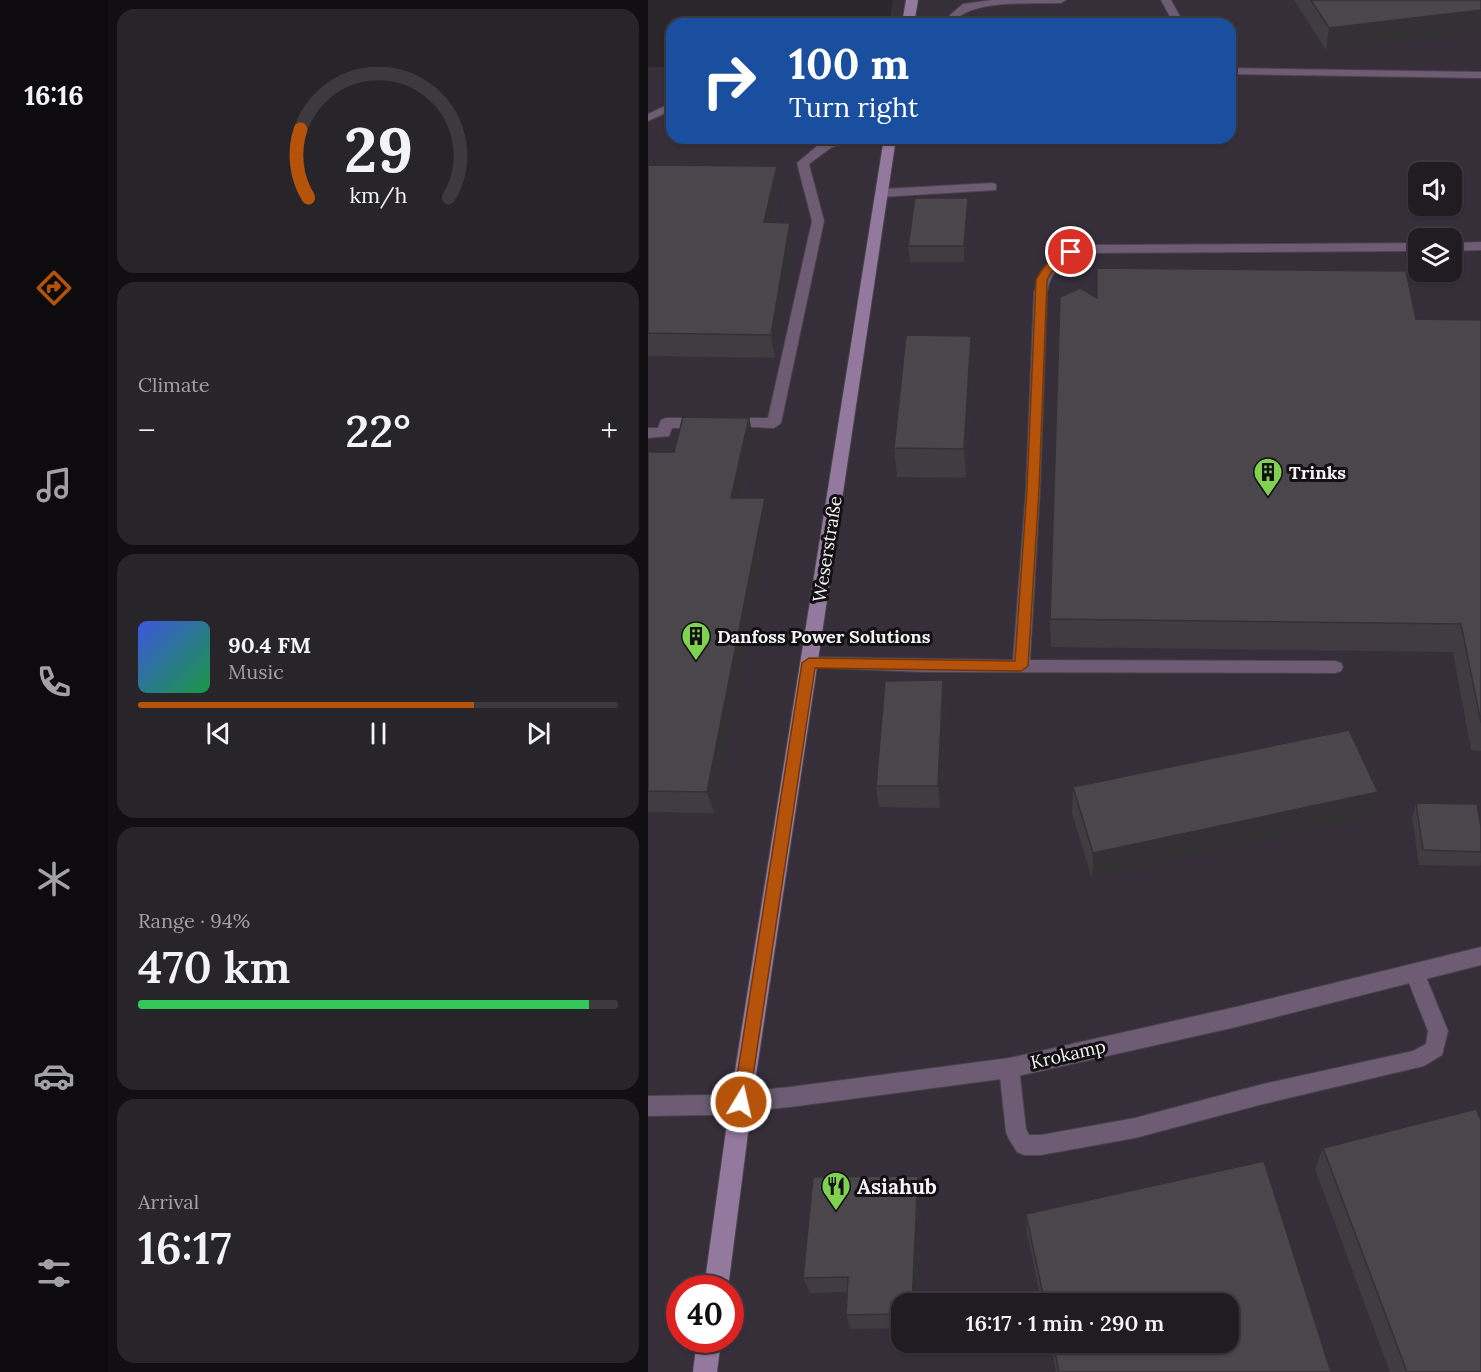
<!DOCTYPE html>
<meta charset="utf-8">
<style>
:root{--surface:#201c21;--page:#28252a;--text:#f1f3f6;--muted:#a2a1a5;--line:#3d3a3f;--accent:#b45309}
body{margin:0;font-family:Lora,serif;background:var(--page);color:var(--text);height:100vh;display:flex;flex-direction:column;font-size:22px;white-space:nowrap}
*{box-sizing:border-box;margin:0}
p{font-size:20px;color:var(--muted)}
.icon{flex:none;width:33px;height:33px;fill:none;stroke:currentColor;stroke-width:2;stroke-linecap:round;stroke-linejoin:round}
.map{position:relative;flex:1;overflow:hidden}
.side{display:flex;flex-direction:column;gap:9px;padding:9px;background:#120f12;width:540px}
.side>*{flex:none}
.hud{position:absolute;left:18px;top:18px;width:570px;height:126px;border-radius:18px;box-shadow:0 2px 4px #0004,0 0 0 2px var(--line);background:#1a4fa0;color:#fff;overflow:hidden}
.buttons{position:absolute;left:760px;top:162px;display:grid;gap:12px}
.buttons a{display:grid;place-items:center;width:54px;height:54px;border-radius:12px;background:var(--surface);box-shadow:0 2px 4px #0004,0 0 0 2px var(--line);font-size:30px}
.speed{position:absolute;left:18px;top:1275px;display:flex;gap:12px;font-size:30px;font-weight:700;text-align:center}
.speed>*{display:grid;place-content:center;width:78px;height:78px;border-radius:50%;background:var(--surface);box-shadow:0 2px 4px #0004,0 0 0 2px var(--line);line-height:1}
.speed .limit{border:9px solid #d22;background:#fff;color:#111}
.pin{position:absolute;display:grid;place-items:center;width:51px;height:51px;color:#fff;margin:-26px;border:3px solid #fff;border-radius:50%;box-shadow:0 2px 6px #0007}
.me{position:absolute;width:66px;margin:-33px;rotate:9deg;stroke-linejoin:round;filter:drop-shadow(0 0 4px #0008)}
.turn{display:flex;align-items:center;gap:21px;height:126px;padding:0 24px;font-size:27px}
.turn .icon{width:78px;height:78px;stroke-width:2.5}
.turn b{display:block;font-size:42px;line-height:51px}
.big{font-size:45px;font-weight:600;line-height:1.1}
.side .card{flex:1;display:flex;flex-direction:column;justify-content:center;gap:9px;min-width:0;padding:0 21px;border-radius:18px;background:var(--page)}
.side .dial{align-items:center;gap:0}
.dial svg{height:156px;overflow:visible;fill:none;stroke:var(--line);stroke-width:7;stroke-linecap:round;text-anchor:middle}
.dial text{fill:var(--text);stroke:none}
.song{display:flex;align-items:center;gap:18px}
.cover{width:72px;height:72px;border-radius:9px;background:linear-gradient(135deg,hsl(230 70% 55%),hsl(140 70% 35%))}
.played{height:6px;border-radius:3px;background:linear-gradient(90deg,var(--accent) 70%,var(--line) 70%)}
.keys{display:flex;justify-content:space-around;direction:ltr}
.heat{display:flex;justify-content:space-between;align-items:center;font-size:33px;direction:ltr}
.charge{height:9px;border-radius:4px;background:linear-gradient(90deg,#34c759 94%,var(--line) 0)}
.trip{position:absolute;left:243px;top:1293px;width:348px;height:60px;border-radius:18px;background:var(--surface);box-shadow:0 2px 4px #0004,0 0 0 2px var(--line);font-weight:600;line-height:60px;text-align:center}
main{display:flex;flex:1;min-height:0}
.menu{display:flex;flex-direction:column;width:108px;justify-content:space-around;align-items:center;background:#0d0b0d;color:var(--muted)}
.menu .icon{width:42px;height:42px}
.menu .active{color:var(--accent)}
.menu b{font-size:27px;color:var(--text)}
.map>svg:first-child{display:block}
</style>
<main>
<nav class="menu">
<b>16:16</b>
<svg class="icon active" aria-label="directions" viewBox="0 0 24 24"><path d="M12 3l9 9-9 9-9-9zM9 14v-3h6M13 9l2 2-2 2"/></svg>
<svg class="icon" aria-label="music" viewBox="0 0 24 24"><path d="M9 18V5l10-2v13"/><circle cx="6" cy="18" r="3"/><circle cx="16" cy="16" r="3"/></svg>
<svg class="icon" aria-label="phone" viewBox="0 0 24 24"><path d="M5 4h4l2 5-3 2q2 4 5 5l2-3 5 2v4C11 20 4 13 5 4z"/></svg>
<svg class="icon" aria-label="climate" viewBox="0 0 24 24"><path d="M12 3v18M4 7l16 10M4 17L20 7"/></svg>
<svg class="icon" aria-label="car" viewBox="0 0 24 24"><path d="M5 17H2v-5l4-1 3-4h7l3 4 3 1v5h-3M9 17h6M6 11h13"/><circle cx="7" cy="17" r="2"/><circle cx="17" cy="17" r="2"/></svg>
<svg class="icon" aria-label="filters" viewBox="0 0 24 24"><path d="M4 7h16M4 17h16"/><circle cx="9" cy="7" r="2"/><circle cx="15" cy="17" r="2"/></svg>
</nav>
<section class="side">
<div class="card dial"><svg viewBox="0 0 100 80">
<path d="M14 69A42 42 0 1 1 86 69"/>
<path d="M14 69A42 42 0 0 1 10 34" stroke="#b45309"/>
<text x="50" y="56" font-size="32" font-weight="700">29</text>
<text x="50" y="72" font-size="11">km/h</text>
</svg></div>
<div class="card"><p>Climate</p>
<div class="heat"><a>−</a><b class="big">22°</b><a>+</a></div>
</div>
<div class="card">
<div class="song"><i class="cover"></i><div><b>90.4 FM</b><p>Music</p></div></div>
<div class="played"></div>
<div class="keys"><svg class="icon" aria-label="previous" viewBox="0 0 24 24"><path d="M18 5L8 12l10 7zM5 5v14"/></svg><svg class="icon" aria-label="pause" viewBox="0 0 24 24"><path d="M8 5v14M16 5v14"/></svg><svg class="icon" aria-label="next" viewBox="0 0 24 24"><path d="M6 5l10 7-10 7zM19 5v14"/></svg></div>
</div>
<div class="card"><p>Range · 94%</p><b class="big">470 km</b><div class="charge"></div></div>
<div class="card"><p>Arrival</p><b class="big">16:17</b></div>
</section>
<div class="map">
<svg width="833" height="1372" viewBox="0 0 833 1372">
<rect width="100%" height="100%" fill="#2a262c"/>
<path fill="#362f3a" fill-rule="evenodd" d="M 245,0 L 833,0 L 833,1372 L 0,1372 L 0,67 L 24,67 L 24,138 L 582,138 L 582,24 L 241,24 ZM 771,172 L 804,172 L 804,206 L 771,206 ZM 771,238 L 804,238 L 804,272 L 771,272 ZM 32,1288 L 82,1288 L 82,1340 L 32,1340 ZM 254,1304 L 580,1304 L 580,1342 L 254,1342 Z"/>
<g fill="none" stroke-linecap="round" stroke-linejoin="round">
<g stroke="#474348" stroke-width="2">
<g id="lane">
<path d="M 344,0 L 418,0 L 413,3 C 385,4 335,0 312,16 L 312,24 L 302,24 L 302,15 L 315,4 Z"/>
<path d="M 513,0 L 523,0 L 536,24 L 526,24 Z"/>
<path d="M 582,68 L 833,72 L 833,78 L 582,74 Z"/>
<path d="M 24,103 L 24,110 L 0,121 L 0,114 Z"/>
<path d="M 188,138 L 215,138 L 213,140 L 184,147 L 161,164 L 176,221 L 133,423 L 126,428 L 76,426 L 74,423 L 81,418 L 120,418 L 164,221 L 149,163 L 169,146 Z"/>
<path d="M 344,183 L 348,184 L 348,190 L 234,197 L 228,193 L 234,189 Z"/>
<path d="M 833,242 L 833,250 L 804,251 L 804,243 Z"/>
<path d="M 771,243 L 771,251 L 439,253 C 416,259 404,268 399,292 L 392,489 L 382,660 L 687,661 L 693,663 L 695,667 L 693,671 L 687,673 L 275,672 L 155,667 L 153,663 L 155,659 L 161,657 L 365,660 L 378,489 L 386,292 L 392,273 L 404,258 L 439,245 Z"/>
<path d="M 18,418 L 55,418 L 62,423 L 55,428 L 24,428 L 21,436 L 0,438 L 0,428 L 10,428 L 13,420 Z"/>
<path d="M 767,964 L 774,967 L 800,1031 L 794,1055 L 776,1066 L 615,1104 L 487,1138 L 393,1155 L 376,1155 L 369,1152 L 361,1139 L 358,1132 L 351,1068 L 354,1061 L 361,1059 L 368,1061 L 371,1068 L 378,1129 L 381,1135 L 393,1135 L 487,1118 L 615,1084 L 765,1051 L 778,1044 L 780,1031 L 757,973 L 760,967 Z"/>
</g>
</g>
<g stroke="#474348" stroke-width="2">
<path id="street" d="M 833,947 L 833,965 L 588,1027 L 361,1078 L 142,1107 L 62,1115 L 0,1116 L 0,1096 L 62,1095 L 142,1087 L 361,1058 L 588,1007 Z"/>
</g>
<g stroke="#474348" stroke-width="2">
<g id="secondary">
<path d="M 258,0 L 270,0 L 266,24 L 254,24 Z"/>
<path d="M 236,138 L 248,138 L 104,1102 L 80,1288 L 56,1288 L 82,1102 Z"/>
<path d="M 49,1340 L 73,1340 L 69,1372 L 45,1372 Z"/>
</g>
</g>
<use href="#lane" fill="#6d5c74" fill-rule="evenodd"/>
<use href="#street" fill="#6d5c74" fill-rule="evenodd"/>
<use href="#secondary" fill="#94799f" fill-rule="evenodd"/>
</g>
<g fill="#403c41">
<path d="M 646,0 L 833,0 L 833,32 L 678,50 Z"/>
<path d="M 0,165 L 129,166 L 132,188 L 125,223 L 146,246 L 127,358 L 0,356 Z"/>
<path d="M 320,198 L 321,214 L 316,262 L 262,262 L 260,246 Z"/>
<path d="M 449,268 L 768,319 L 833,320 L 833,751 L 823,750 L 805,652 L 403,647 L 402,619 L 449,297 Z"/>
<path d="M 325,365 L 318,478 L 249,477 L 246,448 Z"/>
<path d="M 101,418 L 106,441 L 94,498 L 117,498 L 122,521 L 66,813 L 0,812 L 0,452 L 26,452 Z"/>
<path d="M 295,680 L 297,702 L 292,808 L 231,807 L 228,786 Z"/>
<path d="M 425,787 L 722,818 L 444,878 L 424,814 Z"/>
<path d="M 768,803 L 833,827 L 833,863 L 832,866 L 771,865 L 764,818 Z"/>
<path d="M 675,1148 L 833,1372 L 742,1372 L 667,1169 Z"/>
<path d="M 616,1161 L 683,1372 L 408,1372 L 402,1342 L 580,1342 L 580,1304 L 394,1304 L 379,1234 L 378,1214 Z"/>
<path d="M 270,1176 L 274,1192 L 268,1304 L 254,1304 L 254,1328 L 203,1329 L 198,1315 L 199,1292 L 162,1293 L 155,1278 Z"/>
</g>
<g fill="#343135">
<path d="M 833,10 L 833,32 L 678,50 L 681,28 Z"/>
<path d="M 129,166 L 132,188 L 120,245 L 116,222 Z"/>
<path d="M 320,198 L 321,214 L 316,262 L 316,246 Z"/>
<path d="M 142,223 L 146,246 L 127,358 L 123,335 Z"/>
<path d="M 323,336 L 325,365 L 318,478 L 316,449 Z"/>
<path d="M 101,418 L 106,441 L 89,521 L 83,498 Z"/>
<path d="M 117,498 L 122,521 L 66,813 L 59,792 Z"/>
<path d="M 295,680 L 297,702 L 292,808 L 290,786 Z"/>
<path d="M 730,792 L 722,818 L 444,878 L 445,853 Z"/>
<path d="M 270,1176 L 274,1192 L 268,1304 L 264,1304 Z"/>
</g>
<g fill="#4a464c" stroke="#343135" stroke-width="1.5">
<path d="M 663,0 L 833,0 L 833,10 L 681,28 Z"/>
<path d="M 0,165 L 129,166 L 116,222 L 142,223 L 123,335 L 0,333 Z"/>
<path d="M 267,198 L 320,198 L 316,246 L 260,246 Z"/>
<path d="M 449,268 L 758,271 L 768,319 L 833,320 L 833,723 L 813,624 L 402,619 L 412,297 L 432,288 L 449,298 Z"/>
<path d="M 258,335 L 323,336 L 316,449 L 246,448 Z"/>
<path d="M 35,417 L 101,418 L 83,498 L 117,498 L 59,792 L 0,791 L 0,452 L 26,452 Z"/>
<path d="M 295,680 L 290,786 L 228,786 L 237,681 Z"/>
<path d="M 701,730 L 730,792 L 445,853 L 425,787 Z"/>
<path d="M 768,803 L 829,804 L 833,827 L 833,852 L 775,850 Z"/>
<path d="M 828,1109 L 833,1120 L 833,1372 L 759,1372 L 675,1148 Z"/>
<path d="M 616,1161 L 683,1372 L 411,1372 L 405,1342 L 580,1342 L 580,1304 L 397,1304 L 378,1214 Z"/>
<path d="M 270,1176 L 264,1304 L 254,1304 L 254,1314 L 198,1315 L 200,1277 L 155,1278 L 165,1177 Z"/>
</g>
<path fill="#b45309" stroke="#753606" stroke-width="1.5" d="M 423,249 L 427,250 L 427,255 C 415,261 405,267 399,280 L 391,489 L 380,666 L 373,671 L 167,668 L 101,1102 L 99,1107 L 93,1110 L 87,1107 L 85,1102 L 154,663 L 161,658 L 367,661 L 379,489 L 388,280 C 395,265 407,254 423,249 Z"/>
<defs>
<g id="building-pin" transform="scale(1.5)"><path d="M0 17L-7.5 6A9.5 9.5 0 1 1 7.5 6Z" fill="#80d051" stroke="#121012"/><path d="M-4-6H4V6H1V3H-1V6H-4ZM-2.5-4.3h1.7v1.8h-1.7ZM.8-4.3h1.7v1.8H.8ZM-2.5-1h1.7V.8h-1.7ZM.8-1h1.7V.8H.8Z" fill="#111"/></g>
<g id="restaurant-pin" transform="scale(1.5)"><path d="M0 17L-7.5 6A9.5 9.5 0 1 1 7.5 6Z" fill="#80d051" stroke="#121012"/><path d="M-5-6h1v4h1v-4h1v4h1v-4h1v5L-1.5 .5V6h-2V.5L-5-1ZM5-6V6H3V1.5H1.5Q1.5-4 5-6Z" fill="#111"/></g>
</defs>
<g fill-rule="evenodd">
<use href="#building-pin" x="620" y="472"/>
<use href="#building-pin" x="48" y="636"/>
<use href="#restaurant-pin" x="188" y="1186"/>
</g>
<g text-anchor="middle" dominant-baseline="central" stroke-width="6" stroke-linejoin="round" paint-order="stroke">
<g font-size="18" font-weight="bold" fill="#f6f3f7" stroke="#121012" text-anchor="start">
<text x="641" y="472">Trinks</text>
<text x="69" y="636">Danfoss Power Solutions</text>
</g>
<g font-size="18" fill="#f6f3f7" stroke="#121012">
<text transform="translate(179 549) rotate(-81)">Weserstraße</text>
<text transform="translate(420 1054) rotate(-13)">Krokamp</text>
</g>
<g font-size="21" font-weight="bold" fill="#f6f3f7" stroke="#121012" text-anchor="start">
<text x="209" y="1186">Asiahub</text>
</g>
</g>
</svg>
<div class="buttons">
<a><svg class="icon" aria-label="sound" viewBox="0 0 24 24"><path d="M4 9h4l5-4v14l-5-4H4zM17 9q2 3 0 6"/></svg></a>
<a><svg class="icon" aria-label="layers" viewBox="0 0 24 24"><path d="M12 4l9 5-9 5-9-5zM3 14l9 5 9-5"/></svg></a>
</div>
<div class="speed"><div class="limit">40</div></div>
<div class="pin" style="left:423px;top:252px;background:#d93025"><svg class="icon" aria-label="arrive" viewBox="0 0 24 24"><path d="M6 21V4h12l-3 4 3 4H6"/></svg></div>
<svg class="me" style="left:93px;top:1102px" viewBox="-20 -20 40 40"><circle r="17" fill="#b45309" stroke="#fff" stroke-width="3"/><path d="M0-11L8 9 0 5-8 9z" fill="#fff"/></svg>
<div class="trip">16:17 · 1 min · 290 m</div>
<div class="hud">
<div class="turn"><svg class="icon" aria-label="right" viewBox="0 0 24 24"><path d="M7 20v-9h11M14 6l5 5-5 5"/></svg><div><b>100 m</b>Turn right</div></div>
</div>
</div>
</main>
